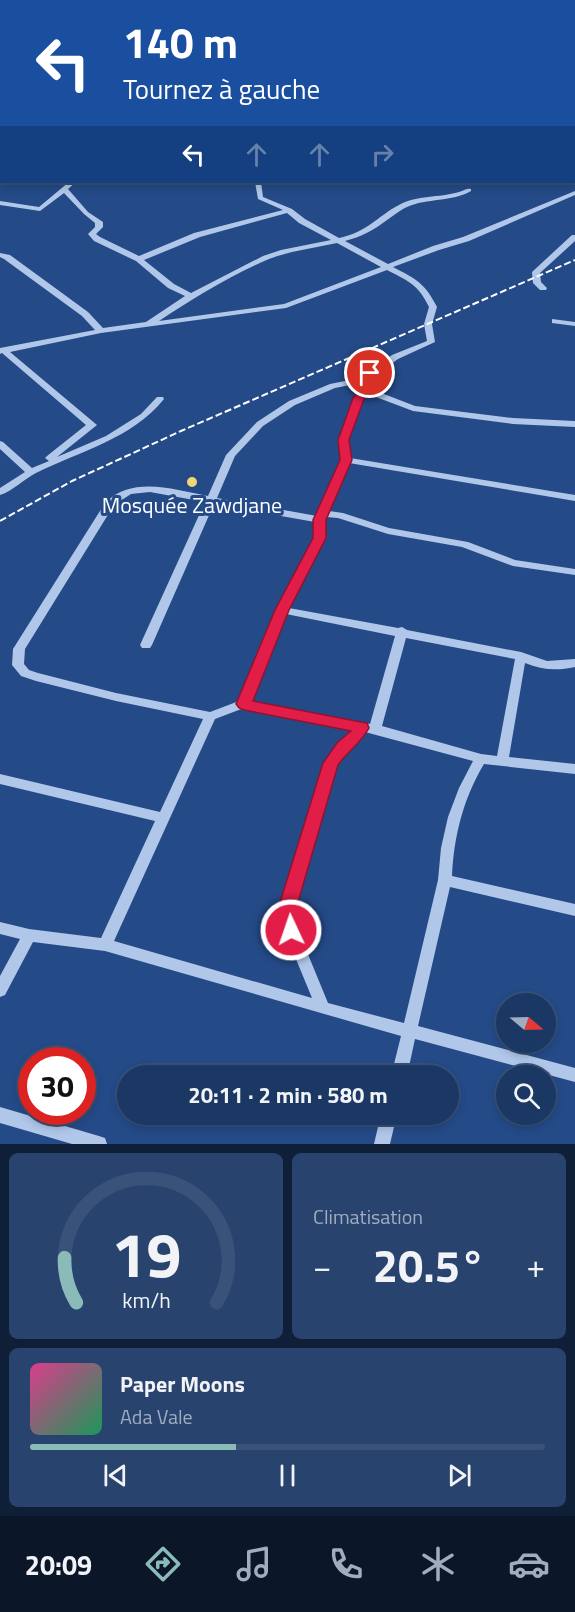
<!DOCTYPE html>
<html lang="fr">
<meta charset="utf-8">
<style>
:root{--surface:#1b3865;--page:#28436e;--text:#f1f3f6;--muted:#a0acbf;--line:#395279;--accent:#8bbbb9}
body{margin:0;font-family:"Titillium Web",sans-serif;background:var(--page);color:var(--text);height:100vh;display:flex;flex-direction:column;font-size:22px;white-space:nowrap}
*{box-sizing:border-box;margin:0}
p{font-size:20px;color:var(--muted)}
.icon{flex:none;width:33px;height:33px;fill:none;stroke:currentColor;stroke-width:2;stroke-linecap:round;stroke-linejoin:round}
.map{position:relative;height:1144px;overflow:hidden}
.panel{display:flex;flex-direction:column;gap:9px;padding:9px;background:#0f1f38;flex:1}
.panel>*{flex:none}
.hud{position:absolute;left:0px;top:0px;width:576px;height:183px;box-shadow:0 3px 9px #0003,0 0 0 2px var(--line);background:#1a4fa0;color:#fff;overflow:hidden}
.needle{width:39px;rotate:109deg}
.controls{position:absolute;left:496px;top:993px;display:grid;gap:12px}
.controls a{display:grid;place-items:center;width:60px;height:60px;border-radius:50%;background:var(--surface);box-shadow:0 3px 9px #0003,0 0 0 2px var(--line);font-size:30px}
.speed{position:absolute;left:18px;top:1047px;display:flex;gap:12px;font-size:30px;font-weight:700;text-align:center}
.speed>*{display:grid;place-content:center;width:78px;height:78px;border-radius:50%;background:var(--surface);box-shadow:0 3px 9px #0003,0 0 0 2px var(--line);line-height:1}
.speed .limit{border:9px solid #d22;background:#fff;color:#111}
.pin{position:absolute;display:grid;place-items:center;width:51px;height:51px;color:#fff;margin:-26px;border:3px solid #fff;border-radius:50%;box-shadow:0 2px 6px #0007}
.me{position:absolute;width:66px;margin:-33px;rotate:357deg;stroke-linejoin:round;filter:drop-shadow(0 0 4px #0008)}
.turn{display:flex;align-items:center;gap:21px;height:126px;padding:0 24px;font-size:27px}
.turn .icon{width:78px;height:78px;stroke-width:2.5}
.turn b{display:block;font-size:42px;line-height:51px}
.lanes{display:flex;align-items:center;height:57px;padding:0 24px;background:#0003;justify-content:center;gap:30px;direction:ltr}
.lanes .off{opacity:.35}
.big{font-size:45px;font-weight:700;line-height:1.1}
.panel .card{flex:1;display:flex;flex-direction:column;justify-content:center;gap:9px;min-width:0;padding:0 21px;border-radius:9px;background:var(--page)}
.panel .dial{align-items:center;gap:0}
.dial svg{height:156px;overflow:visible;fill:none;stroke:var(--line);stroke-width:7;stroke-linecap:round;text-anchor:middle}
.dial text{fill:var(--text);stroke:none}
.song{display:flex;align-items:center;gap:18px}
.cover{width:72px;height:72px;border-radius:9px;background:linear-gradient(135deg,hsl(330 70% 55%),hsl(150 70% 35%))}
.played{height:6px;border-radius:3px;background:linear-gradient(90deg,var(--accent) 40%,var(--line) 40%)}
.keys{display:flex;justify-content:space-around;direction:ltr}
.heat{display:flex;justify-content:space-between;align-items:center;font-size:33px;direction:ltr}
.panel .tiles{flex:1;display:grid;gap:9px;grid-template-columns:1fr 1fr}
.card:last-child{grid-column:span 2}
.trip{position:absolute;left:117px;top:1065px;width:342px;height:60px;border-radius:30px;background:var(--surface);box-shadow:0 3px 9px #0003,0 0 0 2px var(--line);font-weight:700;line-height:60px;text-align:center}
.menu{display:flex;height:96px;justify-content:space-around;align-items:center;background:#0b1628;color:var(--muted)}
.menu .icon{width:42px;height:42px}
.menu .selected{color:var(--accent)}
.menu b{font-size:27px;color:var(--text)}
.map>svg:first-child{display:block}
</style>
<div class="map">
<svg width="575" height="1144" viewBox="0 0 575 1144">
<rect width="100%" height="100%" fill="#244a87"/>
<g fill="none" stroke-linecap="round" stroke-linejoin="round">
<g fill="#b0c7e9" fill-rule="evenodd">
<path d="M 154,0 L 159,0 L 153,2 Z"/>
<path d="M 310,0 L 318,2 L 311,2 Z"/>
<path d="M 385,0 L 393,2 L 386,2 Z"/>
<rect x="0" y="17" width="2" height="4"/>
<path d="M 0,28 L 2,28 L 0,32 Z"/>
<path d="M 574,31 L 575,31 L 575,35 L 574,34 Z"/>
<rect x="0" y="40" width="2" height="4"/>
<rect x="574" y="47" width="1" height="4"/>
<rect x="574" y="70" width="1" height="4"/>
<path d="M 2,74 L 2,78 L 0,79 L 0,75 Z"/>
<rect x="0" y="93" width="2" height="4"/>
<rect x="574" y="105" width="1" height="4"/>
<path d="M 2,123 L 2,127 L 0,128 L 0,124 Z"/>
<rect x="574" y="130" width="1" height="4"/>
<path d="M 2,139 L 2,144 L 0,144 L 0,140 Z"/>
<path d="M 69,182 L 76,182 L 68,189 L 88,212 L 103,222 L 103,227 L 96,234 L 100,237 L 139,256 L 194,233 L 283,210 L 258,199 L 255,182 L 261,182 L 263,197 L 292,209 L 305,219 L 339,238 C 368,232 376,217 399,205 C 417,195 439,198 459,192 C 464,191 466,188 471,189 L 471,191 C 452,202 427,198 407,207 C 400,210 393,216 387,220 C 374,230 361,237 345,241 L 388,264 L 433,246 L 463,237 L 575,191 L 575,195 L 469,241 L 439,250 L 393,267 C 416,279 425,283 437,307 L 432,324 L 435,342 L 398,359 L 368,381 L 371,389 L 415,406 L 513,418 L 575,421 L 575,427 L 513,424 L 413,411 L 368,394 L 363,399 L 349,440 L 350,458 L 575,495 L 575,501 L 349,463 L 329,511 L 343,513 L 389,528 L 468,542 L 515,560 L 575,569 L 575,575 L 513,566 L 462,547 L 388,534 L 338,518 L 326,517 L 325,538 L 289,608 L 398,628 L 402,627 L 407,630 L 521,652 L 547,661 L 575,659 L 575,667 C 557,671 542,670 525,663 L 509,757 L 575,764 L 575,774 L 484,764 C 463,799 454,836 452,876 L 575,904 L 575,916 L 450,887 L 418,1026 L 575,1068 L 575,1082 L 415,1039 L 407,1076 L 391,1076 L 401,1036 L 105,951 L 33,942 L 5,995 L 0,997 L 0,976 L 20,939 L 0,934 L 0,922 L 29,929 L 101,938 L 155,821 L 0,784 L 0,774 L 160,812 L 203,719 L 116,701 L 36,681 L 21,676 L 12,665 L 13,649 L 105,503 C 133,475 174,490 208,496 L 226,455 L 257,422 L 289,401 L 330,384 L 360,378 L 392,355 L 427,341 L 424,324 L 429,307 C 418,284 408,281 387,270 L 286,308 L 101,333 L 10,352 L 97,425 L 57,457 L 106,436 L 141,414 L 157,397 L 163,397 L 164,399 C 132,439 80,451 36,473 C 24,479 13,491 0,495 L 0,488 L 25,472 L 0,449 L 0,441 L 3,442 L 32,468 L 49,461 L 45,458 L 47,456 L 86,425 L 2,353 L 0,354 L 0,348 L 95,330 L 82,316 L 4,259 L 0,257 L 0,253 L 10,255 L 88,312 L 103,328 L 146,322 L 185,296 L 168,288 L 136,261 L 94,241 L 88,234 L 95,227 L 95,223 L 84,214 L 64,193 L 40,211 L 0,205 L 0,201 L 39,207 ZM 287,213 L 299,223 L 331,240 L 281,250 L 263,256 L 191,293 L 174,284 L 144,260 L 200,237 ZM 337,243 L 381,267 L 284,304 L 159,321 C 194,298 231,275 269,259 C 290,251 314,248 337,243 ZM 360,383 L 362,390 L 355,398 L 339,440 L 341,460 L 317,516 L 217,498 L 235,456 L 263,426 L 295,405 L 335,388 ZM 150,492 L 205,502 L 140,645 L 142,648 L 150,648 L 152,645 L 214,504 L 315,522 L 315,538 L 277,610 L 239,701 L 210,712 L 116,693 L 38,673 L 29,670 L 24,664 L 25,649 L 114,505 L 131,494 ZM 286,614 L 395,636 L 370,724 L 251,701 ZM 406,638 L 515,659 L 497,756 L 481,754 L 382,726 ZM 244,708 L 354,729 L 351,735 L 338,744 L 325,763 L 280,909 L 284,930 L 312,998 L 114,941 L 215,719 ZM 365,732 L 473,761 L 459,788 L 448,817 L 441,848 L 438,880 L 404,1023 L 328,1003 L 298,930 L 294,909 L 337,764 L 346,750 L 359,741 Z"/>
<path d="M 572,235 L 575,235 L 575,241 L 540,273 L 541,282 L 547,288 L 546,290 L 540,290 L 533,283 L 532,272 Z"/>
<path d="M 552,319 L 575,322 L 575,326 L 552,323 Z"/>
<path d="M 0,1107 L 99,1136 L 105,1138 L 107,1144 L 72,1144 L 0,1123 Z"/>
<path d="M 381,1114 L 397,1114 L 390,1144 L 374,1144 Z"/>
</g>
<path stroke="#fff" stroke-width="2" stroke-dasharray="7 3" stroke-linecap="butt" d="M 0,521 L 72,481 L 181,431 L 575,260"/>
</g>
<path fill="#e11d48" stroke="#92132f" stroke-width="1.5" d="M 370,370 L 376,373 L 369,381 L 372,391 L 364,399 L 349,440 L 352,460 L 326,520 L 326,538 L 289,610 L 253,701 L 361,722 L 367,723 L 369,728 C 361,743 348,751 338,765 L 296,909 L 300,930 L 297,935 L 291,938 L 285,935 L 278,909 L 323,763 L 337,743 L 351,731 L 244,710 L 239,708 L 236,704 L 275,610 L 313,538 L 313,520 L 340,460 L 338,440 L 353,398 L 361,390 L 358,380 Z"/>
<circle fill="#f3d574" stroke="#244a87" stroke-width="2" cx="192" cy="482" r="6"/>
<g text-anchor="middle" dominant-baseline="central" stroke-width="6" stroke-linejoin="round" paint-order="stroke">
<g font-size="22" fill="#fff" stroke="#244a87">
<text x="192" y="505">Mosquée Zawdjane</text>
</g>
</g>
</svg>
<div class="controls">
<a><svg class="needle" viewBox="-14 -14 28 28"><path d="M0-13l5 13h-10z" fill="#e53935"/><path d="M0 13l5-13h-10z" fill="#a0acbf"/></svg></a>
<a><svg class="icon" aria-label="search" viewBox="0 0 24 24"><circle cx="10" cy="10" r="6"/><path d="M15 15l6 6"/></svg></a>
</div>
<div class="speed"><div class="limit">30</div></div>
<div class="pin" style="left:370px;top:373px;background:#d93025"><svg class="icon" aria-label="arrive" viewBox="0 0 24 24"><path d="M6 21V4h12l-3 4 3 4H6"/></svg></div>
<svg class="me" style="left:291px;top:930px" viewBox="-20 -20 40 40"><circle r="17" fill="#e11d48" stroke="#fff" stroke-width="3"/><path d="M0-11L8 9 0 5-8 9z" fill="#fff"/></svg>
<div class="trip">20:11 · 2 min · 580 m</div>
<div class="hud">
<div class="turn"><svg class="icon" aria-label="left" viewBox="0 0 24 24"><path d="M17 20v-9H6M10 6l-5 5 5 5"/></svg><div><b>140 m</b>Tournez à gauche</div></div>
<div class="lanes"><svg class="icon" aria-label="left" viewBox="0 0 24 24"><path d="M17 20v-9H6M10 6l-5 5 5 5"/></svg><svg class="icon off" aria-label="ahead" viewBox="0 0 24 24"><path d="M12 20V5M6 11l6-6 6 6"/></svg><svg class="icon off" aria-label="ahead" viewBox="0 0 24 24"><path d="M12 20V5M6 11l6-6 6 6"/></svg><svg class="icon off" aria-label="right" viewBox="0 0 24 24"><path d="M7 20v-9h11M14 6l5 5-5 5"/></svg></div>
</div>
</div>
<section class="panel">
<div class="tiles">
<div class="card dial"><svg viewBox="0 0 100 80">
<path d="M14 69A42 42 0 1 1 86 69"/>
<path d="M14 69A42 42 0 0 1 8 46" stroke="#8bbbb9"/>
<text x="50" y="56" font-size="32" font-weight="700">19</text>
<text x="50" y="72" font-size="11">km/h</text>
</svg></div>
<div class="card"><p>Climatisation</p>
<div class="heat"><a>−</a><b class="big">20.5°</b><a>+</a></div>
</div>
<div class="card">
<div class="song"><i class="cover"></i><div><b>Paper Moons</b><p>Ada Vale</p></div></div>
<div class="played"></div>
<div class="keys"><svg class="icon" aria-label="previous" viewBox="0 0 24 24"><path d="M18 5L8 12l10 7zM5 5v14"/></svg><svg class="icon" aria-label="pause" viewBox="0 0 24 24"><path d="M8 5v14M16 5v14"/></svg><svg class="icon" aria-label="next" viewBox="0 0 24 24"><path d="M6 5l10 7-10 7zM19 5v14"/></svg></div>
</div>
</div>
</section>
<nav class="menu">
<b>20:09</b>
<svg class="icon selected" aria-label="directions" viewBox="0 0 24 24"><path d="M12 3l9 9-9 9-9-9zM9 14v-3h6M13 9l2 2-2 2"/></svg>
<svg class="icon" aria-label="music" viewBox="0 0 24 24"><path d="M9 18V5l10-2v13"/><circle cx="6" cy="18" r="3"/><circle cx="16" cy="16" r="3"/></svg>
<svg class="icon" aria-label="phone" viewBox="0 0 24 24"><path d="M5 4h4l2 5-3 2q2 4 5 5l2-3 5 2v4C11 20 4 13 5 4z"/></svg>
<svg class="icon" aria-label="climate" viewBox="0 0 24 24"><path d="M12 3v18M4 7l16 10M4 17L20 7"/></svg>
<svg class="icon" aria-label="car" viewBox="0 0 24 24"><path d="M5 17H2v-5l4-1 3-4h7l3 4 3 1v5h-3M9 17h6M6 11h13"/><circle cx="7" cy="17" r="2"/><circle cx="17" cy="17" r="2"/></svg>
</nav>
